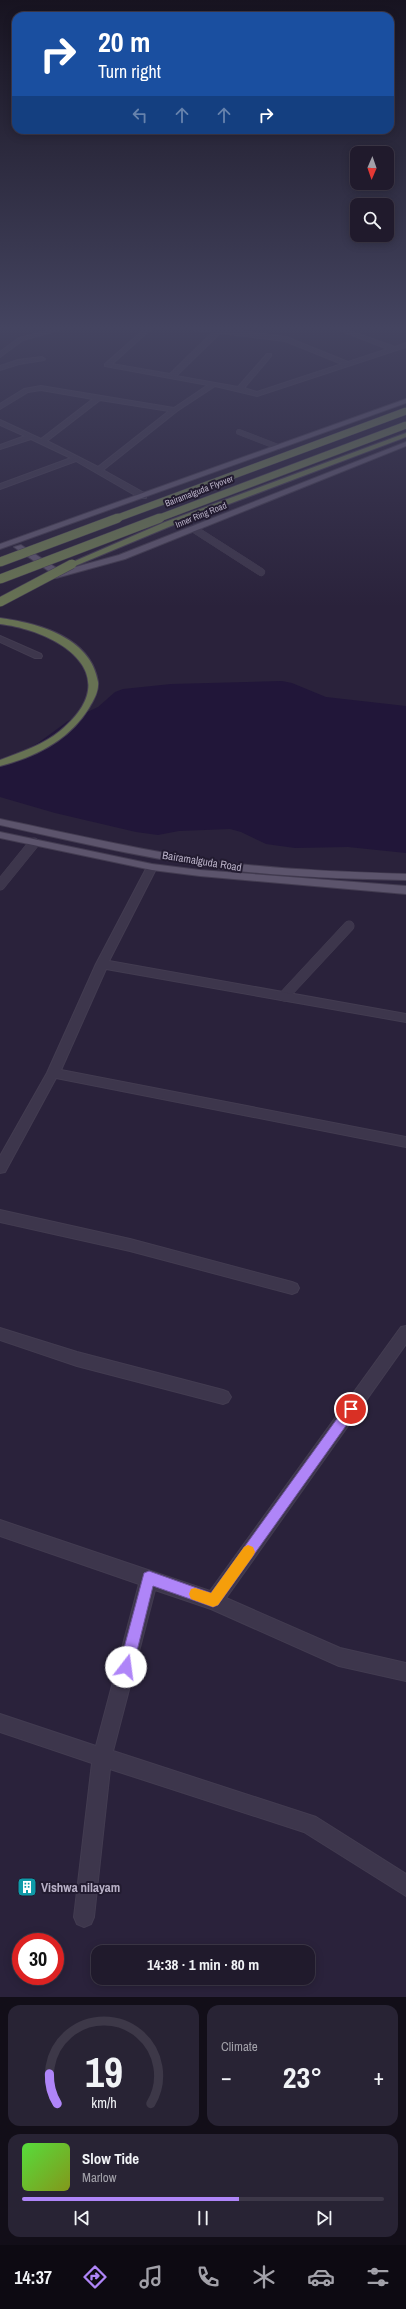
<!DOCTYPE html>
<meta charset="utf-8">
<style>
:root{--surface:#201a2c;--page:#282334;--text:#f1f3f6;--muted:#a2a1a9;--line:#3d3848;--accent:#af85f8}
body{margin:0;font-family:"Archivo Narrow",sans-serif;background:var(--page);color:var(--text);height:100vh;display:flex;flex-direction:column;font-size:15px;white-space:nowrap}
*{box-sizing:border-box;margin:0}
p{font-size:13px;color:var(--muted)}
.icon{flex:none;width:22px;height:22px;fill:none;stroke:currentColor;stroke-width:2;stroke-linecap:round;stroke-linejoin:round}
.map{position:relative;height:1997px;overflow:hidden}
.sheet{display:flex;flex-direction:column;gap:8px;padding:8px;background:#120e18;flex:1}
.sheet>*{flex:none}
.banner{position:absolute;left:12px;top:12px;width:382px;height:122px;border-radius:12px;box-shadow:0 2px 10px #0003,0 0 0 1px var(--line);background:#1a4fa0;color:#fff;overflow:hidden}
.needle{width:26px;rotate:182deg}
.fabs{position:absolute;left:350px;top:146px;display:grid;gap:8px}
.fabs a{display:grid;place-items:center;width:44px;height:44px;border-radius:8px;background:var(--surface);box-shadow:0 2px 10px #0003,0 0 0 1px var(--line);font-size:20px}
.speed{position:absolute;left:12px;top:1933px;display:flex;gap:8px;font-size:20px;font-weight:700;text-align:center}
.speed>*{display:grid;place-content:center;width:52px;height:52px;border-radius:50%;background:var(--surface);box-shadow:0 2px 10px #0003,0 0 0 1px var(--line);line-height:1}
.speed .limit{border:6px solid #d22;background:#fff;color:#111}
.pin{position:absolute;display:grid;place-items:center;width:34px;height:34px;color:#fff;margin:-17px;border:2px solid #fff;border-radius:50%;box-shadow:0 1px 4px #0007}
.me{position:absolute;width:44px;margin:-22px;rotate:15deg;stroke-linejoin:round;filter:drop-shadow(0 0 3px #0008)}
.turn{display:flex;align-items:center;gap:14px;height:84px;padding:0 20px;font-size:18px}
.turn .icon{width:52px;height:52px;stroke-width:2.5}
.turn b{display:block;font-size:28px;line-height:34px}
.lanes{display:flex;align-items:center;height:38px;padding:0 20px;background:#0003;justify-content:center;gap:20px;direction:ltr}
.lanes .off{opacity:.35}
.big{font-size:30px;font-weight:700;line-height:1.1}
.sheet .card{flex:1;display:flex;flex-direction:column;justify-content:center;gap:6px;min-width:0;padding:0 14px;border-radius:12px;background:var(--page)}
.sheet .dial{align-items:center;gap:0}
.dial svg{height:104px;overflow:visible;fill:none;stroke:var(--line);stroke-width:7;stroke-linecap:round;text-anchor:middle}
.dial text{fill:var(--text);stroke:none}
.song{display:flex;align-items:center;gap:12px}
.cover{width:48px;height:48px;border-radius:6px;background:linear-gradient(135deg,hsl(110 70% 55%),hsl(70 70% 35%))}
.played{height:4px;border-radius:2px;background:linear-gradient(90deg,var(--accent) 60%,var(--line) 60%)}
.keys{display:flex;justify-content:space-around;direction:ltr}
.heat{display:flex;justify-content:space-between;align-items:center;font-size:22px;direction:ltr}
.sheet .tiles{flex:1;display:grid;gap:8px;grid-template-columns:1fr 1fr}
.card:last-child{grid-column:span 2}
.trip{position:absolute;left:91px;top:1945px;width:224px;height:40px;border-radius:12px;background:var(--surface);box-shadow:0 2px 10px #0003,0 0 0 1px var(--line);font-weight:700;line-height:40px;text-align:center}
.tabs{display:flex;height:64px;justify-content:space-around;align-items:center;background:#0d0a12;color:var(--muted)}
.tabs .icon{width:28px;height:28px}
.tabs .active{color:var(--accent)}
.tabs b{font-size:18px;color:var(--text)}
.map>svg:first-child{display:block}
</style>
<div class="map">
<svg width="406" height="1997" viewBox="0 0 406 1997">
<rect width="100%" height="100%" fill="#2a223b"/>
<path fill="#211639" d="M 282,681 L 292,683 L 326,697 L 406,706 L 406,853 L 348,847 L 295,848 L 266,844 L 241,832 L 230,829 L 179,831 L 158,835 L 136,832 L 55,813 L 0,797 L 0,765 L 38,743 L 68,721 L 98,707 L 115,692 L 123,689 L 171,684 Z"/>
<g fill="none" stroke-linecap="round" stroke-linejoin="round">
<g stroke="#433c51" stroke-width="6">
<path id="lane-far2" d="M 239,432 L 278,447"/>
</g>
<g stroke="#433c51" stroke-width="8">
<path id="lane-far1" d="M 194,529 L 261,572"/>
</g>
<g stroke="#433c51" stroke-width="11">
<g id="lane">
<path d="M 0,885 L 34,843"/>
<path d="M 284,996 L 349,926"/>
</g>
</g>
<g stroke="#433c51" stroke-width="2">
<g id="street">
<path d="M 59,328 L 63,329 L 23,340 L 0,357 L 0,352 L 19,338 Z"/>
<path d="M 146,328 L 152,328 L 112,364 L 170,374 L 213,332 L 194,330 L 191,328 L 219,328 L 286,337 L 348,362 L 388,349 L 334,328 L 341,328 L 395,347 L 406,343 L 406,347 L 257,396 L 215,386 L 177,411 L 103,470 L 146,494 L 146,498 L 140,498 L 76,461 L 0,489 L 0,484 L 71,458 L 31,439 L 0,449 L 0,445 L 25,436 L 0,425 L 0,420 L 41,439 L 93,399 L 41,390 L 28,392 L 0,409 L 0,404 L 24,389 L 41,386 L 174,408 L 208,385 L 105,366 L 105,364 ZM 220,333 L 285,341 L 342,364 L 257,392 L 244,388 L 271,356 L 271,354 L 267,354 L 238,387 L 176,376 ZM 100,400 L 169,411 L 98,467 L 47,441 Z"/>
<path d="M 42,357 L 45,359 L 44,360 L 19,364 L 0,370 L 0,366 L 18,360 Z"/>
<path d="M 0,636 L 41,654 L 42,656 L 41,658 L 35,658 L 0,642 Z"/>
<path d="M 152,864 L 157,867 L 109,961 L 406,1014 L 406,1022 L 106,969 L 61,1070 L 406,1137 L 406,1147 L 56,1078 L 5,1172 L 0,1173 L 0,1156 L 47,1073 L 96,964 L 147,867 Z"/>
<path d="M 0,1210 L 130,1239 L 292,1282 L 297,1284 L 299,1288 L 297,1292 L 292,1294 L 130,1251 L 0,1222 Z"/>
<path d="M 406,1326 L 406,1344 L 226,1598 L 340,1648 L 406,1663 L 406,1681 L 339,1666 L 211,1609 L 155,1590 L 113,1751 L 316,1817 L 406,1874 L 406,1896 L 304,1832 L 110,1769 L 94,1917 L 91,1924 L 84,1927 L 77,1924 L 74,1917 L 92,1763 L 0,1732 L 0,1714 L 96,1746 L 139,1584 L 0,1536 L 0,1520 L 210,1591 L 401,1327 Z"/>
<path d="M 0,1328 L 77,1352 L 223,1390 L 228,1392 L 231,1397 L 228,1402 L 223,1404 L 77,1366 L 0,1340 Z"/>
</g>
</g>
<g stroke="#433c51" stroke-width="2">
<g id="primary">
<path d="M 406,399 L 406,403 L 0,549 L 0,544 Z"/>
<path d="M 406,442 L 406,446 L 125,559 L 56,578 L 50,578 L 49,576 L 53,574 L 14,547 L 21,545 L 61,571 L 119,555 Z"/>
<path d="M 0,819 C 76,835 153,853 230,863 C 288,870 347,872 406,874 L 406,880 C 347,879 288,877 230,870 C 153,860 76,842 0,825 Z"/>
<path d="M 0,832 L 152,864 L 200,870 L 406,886 L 406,894 L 200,876 L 152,870 L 0,838 Z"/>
</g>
</g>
<g stroke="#453e53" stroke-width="2">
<g id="highway">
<path d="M 406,433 L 406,437 L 171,526 L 75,566 L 68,564 L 165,522 Z"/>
<path d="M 0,618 C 37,623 91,637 98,682 C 99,691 94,700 89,708 C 70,739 36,757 0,766 L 0,760 C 21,752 43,745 60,731 C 129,674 58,631 0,624 Z"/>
</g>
</g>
<use href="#lane-far2" stroke="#3d364c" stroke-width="5.5"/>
<use href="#lane-far1" stroke="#3d364c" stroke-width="8"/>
<use href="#lane" stroke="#3d364c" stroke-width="10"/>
<use href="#street" fill="#3d364c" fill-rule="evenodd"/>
<use href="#primary" fill="#5c546c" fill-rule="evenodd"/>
<use href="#highway" fill="#677253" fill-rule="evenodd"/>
<g stroke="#453e53" stroke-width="8" stroke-linecap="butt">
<g id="highway-bridge-far1">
<path d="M 115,519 L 406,411"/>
<path d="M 157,519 L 406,425"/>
</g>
</g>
<g stroke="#453e53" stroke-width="10" stroke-linecap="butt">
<g id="highway-bridge">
<path d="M 0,562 L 118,518"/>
<path d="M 0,579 L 160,518"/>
<path d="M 0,602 L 72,564"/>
</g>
</g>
<use href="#highway-bridge-far1" stroke="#677253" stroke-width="7"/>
<use href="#highway-bridge" stroke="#677253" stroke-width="9"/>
</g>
<linearGradient id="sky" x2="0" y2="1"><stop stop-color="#171320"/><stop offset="0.54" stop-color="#444460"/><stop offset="1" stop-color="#444460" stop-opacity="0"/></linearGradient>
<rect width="406" height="607" fill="url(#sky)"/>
<path fill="#af85f8" stroke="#7256a1" d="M 351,1403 L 355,1405 L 357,1409 L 355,1413 L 218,1605 L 213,1607 L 153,1586 L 133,1667 L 131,1672 L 126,1674 L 121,1672 L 119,1667 L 144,1573 L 149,1571 L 211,1593 L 347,1405 Z"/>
<path fill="#f59e0b" d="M 248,1545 L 253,1547 L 255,1552 L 253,1556 L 218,1605 L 213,1607 L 191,1599 L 189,1594 L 191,1589 L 195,1588 L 211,1593 L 244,1547 Z"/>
<defs>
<g id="building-square" transform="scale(1)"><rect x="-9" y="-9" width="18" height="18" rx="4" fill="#0f9aa8" stroke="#221b30"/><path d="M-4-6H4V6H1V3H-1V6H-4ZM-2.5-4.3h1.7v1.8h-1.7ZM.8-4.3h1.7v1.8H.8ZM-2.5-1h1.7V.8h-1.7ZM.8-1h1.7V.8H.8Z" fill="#fff"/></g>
</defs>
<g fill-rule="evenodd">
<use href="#building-square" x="27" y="1887"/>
</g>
<g text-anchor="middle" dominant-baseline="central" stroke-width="4" stroke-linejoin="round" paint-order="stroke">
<g font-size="9" fill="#b9b1c7" stroke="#221b30">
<text transform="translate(199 491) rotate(-21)">Bairamalguda Flyover</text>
<text transform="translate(201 515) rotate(-22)">Inner Ring Road</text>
</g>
<g font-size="11" fill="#b9b1c7" stroke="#221b30">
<text transform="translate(202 861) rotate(9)">Bairamalguda Road</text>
</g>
<g font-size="13" font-weight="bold" fill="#b9b1c7" stroke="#221b30" text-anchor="start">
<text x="41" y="1887">Vishwa nilayam</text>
</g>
</g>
</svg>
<div class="fabs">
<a><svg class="needle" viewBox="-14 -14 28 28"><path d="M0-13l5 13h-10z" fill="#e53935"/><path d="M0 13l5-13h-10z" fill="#a2a1a9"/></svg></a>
<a><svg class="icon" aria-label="search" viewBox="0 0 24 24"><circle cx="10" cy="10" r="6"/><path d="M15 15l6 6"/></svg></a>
</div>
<div class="speed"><div class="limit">30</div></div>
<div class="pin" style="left:351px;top:1409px;background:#d93025"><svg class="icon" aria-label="arrive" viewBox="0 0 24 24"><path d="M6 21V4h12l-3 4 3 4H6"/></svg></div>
<svg class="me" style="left:126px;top:1667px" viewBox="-20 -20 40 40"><circle r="19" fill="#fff"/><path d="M0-13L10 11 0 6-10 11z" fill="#af85f8"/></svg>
<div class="trip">14:38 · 1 min · 80 m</div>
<div class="banner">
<div class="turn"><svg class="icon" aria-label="right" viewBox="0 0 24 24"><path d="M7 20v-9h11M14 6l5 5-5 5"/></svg><div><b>20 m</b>Turn right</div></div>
<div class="lanes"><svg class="icon off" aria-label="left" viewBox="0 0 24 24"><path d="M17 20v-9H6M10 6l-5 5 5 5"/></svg><svg class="icon off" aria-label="ahead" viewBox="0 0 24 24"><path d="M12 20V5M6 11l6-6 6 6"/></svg><svg class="icon off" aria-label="ahead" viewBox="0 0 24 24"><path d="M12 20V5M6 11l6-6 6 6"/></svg><svg class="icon" aria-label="right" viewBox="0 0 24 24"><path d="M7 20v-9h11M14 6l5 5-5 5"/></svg></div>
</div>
</div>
<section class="sheet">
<div class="tiles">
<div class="card dial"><svg viewBox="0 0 100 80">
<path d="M14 69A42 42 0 1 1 86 69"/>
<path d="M14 69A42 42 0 0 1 8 46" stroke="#af85f8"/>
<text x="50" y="56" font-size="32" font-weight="700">19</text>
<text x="50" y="72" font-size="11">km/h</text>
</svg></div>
<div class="card"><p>Climate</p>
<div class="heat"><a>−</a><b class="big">23°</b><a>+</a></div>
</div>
<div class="card">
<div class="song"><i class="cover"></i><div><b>Slow Tide</b><p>Marlow</p></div></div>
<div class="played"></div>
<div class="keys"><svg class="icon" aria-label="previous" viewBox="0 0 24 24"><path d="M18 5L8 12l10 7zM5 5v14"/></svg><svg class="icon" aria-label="pause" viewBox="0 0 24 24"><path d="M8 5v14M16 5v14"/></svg><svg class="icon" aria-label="next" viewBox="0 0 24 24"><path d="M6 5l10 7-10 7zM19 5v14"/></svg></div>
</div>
</div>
</section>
<nav class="tabs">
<b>14:37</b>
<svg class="icon active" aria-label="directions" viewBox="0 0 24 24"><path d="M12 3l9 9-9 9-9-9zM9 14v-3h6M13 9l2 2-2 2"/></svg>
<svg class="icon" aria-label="music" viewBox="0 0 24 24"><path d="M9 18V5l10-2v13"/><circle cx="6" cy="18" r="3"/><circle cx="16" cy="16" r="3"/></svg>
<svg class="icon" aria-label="phone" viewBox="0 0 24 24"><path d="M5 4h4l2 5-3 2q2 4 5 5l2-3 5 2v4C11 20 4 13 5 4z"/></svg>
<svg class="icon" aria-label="climate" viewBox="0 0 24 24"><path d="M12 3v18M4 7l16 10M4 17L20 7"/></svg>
<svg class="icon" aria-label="car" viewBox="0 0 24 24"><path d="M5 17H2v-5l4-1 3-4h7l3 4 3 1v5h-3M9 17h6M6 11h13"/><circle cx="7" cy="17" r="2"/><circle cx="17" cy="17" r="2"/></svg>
<svg class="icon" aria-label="filters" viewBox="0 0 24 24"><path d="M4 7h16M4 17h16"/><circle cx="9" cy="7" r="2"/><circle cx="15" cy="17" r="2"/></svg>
</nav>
